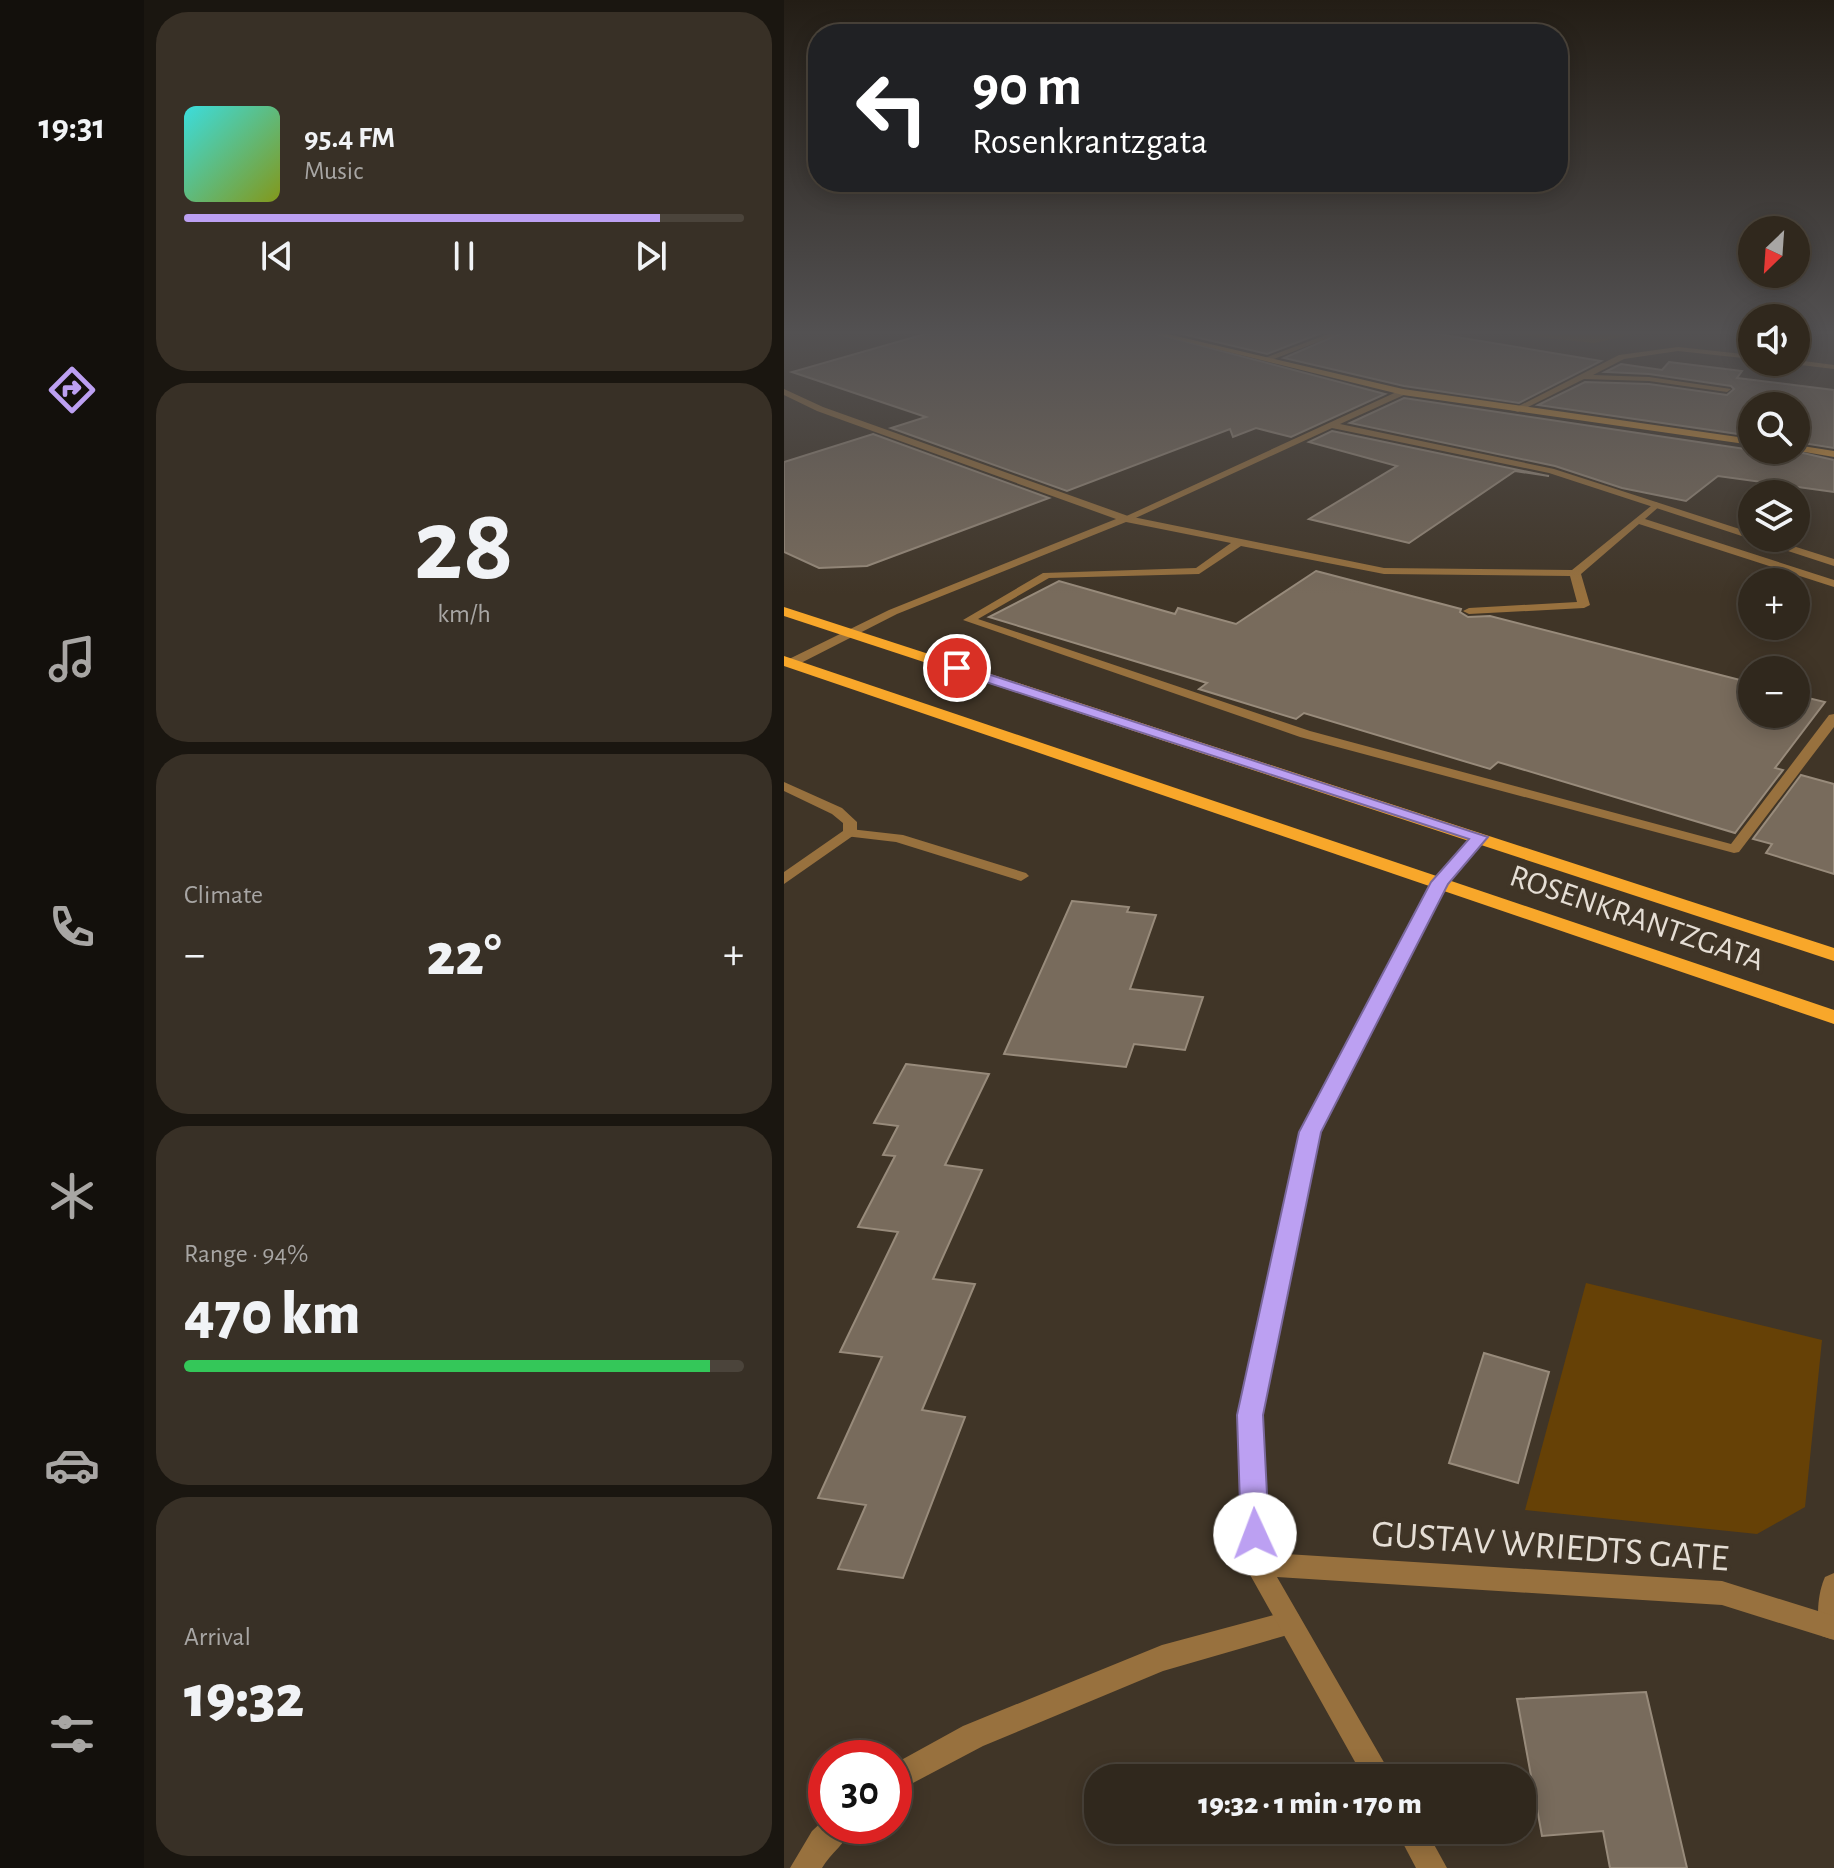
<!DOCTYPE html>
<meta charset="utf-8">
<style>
:root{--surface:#30281d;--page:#383026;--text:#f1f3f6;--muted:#a8a6a4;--line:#4b443b;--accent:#bca0f2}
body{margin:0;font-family:"Alegreya Sans",sans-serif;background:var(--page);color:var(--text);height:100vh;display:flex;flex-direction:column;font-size:30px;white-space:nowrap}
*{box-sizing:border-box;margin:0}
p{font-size:26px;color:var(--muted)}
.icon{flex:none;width:44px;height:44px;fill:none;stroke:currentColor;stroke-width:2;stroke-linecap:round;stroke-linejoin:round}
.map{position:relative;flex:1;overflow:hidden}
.details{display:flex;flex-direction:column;gap:12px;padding:12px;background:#1a1610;width:640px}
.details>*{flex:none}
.hud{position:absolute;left:24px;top:24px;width:760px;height:168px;border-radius:32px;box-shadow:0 4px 20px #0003,0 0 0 2px var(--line);background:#202124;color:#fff;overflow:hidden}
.needle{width:52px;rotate:205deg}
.tools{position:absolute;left:954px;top:216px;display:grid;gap:16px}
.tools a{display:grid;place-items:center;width:72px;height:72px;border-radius:50%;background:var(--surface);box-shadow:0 4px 20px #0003,0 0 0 2px var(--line);font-size:40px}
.speed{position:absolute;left:24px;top:1740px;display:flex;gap:16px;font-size:40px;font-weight:700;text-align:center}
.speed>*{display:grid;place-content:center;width:104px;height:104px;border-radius:50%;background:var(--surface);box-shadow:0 4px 20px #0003,0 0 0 2px var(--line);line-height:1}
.speed .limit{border:12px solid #d22;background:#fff;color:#111}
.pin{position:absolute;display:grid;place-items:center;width:68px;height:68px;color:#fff;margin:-34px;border:4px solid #fff;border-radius:50%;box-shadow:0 2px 8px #0007}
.me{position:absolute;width:88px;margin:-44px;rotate:358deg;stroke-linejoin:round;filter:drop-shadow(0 0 6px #0008)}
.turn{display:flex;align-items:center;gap:28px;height:168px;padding:0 32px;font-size:36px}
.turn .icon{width:104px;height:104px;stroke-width:2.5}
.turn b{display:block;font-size:56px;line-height:68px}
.big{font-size:60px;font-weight:800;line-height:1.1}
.details .widget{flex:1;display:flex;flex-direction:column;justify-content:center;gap:12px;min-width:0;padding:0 28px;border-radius:32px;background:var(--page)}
.details .dial{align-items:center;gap:0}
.dial b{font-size:104px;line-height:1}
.song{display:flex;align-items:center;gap:24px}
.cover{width:96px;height:96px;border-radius:12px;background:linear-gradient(135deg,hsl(180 70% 55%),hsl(70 70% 35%))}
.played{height:8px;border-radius:4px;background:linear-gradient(90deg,var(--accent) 85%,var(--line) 85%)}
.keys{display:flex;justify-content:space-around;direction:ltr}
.heat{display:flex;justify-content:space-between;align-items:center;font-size:44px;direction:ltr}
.charge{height:12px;border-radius:6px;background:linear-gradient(90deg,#34c759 94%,var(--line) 0)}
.trip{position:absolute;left:300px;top:1764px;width:452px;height:80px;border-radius:32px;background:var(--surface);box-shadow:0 4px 20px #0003,0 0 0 2px var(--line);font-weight:800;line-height:80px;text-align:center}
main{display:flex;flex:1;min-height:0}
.tab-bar{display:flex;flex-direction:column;width:144px;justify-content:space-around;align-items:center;background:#13100c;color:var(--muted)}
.tab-bar .icon{width:56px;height:56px}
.tab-bar .selected{color:var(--accent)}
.tab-bar b{font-size:36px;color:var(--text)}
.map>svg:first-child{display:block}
</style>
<main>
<nav class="tab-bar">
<b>19:31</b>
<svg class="icon selected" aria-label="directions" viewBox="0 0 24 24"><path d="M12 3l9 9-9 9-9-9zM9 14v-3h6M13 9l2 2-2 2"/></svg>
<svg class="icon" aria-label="music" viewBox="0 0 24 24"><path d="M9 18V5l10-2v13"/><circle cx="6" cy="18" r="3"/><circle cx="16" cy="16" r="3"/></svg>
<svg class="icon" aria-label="phone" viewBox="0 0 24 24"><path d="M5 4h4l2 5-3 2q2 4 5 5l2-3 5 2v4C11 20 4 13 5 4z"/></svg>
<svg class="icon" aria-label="climate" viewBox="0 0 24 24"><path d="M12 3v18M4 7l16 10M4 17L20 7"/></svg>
<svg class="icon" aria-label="car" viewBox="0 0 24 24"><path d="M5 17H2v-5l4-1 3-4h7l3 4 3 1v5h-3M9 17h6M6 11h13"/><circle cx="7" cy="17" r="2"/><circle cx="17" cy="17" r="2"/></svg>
<svg class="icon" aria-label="filters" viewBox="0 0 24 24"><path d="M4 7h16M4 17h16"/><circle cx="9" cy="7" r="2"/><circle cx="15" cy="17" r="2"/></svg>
</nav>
<section class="details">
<div class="widget">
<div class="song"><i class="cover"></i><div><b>95.4 FM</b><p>Music</p></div></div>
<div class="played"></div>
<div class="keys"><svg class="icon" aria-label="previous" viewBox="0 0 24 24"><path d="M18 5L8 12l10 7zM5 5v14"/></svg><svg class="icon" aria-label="pause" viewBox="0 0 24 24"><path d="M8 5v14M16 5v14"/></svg><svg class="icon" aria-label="next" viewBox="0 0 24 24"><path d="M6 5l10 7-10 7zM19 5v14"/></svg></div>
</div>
<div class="widget dial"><b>28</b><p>km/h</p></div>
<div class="widget"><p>Climate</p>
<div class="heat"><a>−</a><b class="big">22°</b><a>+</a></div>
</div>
<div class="widget"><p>Range · 94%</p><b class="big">470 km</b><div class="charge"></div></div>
<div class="widget"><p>Arrival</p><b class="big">19:32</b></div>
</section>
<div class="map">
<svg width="1050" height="1868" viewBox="0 0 1050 1868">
<rect width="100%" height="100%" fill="#403527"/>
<g fill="#664106">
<path d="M 718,333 L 854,333 L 810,343 Z"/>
<path d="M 802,1283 L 1038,1340 L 1021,1507 L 973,1534 L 741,1510 Z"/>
</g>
<g fill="#786b5c" stroke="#988b7b" stroke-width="2">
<path d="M 148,332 L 365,332 L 601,394 L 507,437 L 472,428 L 449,437 L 446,429 L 283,491 L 107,428 L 142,417 L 8,372 Z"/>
<path d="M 390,332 L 540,332 L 483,354 Z"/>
<path d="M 560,332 L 642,332 L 817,361 L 735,403 L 620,386 L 500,358 Z"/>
<path d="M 885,362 L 958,371 L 953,378 L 1050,390 L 1050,448 L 1012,442 L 1012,406 L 968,406 L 968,436 L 754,405 L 801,382 L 865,384 L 943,395 L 950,389 L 947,386 L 865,374 L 821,372 L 837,364 L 878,370 Z"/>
<path d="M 620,398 L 968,450 L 1006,450 L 1050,460 L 1050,492 L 934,476 L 902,501 L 838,488 L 771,466 L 566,423 Z"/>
<path d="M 548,431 L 764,476 L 765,476 L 731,471 L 625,543 L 525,519 L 613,466 L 525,442 Z"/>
<path d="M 89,434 L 265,498 L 83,566 L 35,568 L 0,552 L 0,462 Z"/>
<path d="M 532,571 L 677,609 L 676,612 L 684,617 L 706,616 L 968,683 L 968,714 L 1012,714 L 1012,695 L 1041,702 L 991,768 L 999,770 L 951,833 L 714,762 L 706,769 L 520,713 L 512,719 L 415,689 L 423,683 L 205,617 L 275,581 L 391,614 L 394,608 L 452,624 Z"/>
<path d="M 1017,775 L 1050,784 L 1050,874 L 982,853 L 988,844 L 969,839 Z"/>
<path d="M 288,901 L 345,907 L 343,912 L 372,915 L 346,989 L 419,997 L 401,1050 L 350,1044 L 342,1067 L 220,1054 Z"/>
<path d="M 122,1064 L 205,1074 L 161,1165 L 198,1170 L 149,1279 L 191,1284 L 138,1410 L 181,1417 L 119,1578 L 54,1569 L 82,1505 L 34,1498 L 98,1357 L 56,1352 L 114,1232 L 74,1227 L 111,1156 L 99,1155 L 114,1126 L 90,1123 Z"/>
<path d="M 700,1353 L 765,1372 L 734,1483 L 665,1463 Z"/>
<path d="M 862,1692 L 903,1868 L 826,1868 L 819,1831 L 758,1836 L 733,1699 Z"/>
</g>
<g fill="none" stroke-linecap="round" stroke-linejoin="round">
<g fill="#98713e" fill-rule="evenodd">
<path d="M 894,347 L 968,355 L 968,359 L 894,351 L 840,359 L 809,375 L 865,377 L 947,389 L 943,392 L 865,381 L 800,379 L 734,412 L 727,410 L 835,355 Z"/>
<path d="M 1012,360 L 1050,365 L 1050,369 L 1008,364 L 1007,362 L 1012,362 Z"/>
<path d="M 0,389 L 39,407 L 344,516 L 600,568 L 788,570 L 872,502 L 877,505 L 861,519 L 1050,580 L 1050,587 L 855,524 L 797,574 L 806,605 L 800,608 L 685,614 L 679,611 L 685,608 L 793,602 L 786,576 L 600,574 L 457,546 L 415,574 L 265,578 L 194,619 L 526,731 L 947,844 L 1045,715 L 1050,714 L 1050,727 L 955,852 L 950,853 L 516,737 L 179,620 L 259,573 L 412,568 L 447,543 L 342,522 L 113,614 L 11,666 L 3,666 L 3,660 L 105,610 L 332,519 L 33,411 L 0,395 Z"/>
<path d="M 66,829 L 119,835 L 242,873 L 245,876 L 237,881 L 112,842 L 61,836 L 59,833 Z"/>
<path d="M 1050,1573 L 1050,1638 L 1047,1639 L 1038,1636 C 1031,1620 1034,1592 1041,1577 Z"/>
<path d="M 505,1611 L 514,1614 L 518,1623 L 514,1632 L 379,1671 L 199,1746 L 110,1793 L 110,1764 L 179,1726 L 378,1645 Z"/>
<path d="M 42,1818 L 42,1826 L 69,1826 C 63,1842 47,1853 38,1868 L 6,1868 L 28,1831 Z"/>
</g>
<g fill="#98713e" fill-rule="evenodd">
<path d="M 547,333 L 557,333 L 485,361 L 478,359 Z"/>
<path d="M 619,389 L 623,392 L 622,394 L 556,424 L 770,469 L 968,533 L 968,538 L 984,538 L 1050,559 L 1050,566 L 765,473 L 548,428 L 345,521 L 336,519 Z"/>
<path d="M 0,782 L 58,808 L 73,822 L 73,833 L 0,884 L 0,872 L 59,831 L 59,823 L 48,814 L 0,791 Z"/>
<path d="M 696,833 L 703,837 L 663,884 L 535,1132 L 477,1415 L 484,1553 L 938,1581 L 1050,1616 L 1050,1640 L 938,1605 L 493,1577 L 609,1778 L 580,1778 L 460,1564 L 455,1415 L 517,1132 L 648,882 L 691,834 Z"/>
<path d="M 612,1830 L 642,1830 L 663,1868 L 632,1868 Z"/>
</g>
<g fill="#ce9038" fill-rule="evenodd">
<path d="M 368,333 L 379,333 L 619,389 L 968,439 L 968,445 L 619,395 Z"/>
<path d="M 1012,445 L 1050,451 L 1050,457 L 1009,450 L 1012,450 Z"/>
</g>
<g fill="#f8a72a" fill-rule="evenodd">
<path d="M 0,607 L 1050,948 L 1050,961 L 0,616 Z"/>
<path d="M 0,656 L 1050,1010 L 1050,1024 L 0,666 Z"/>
</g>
</g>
<linearGradient id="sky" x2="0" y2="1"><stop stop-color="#231d15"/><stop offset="0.56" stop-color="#535152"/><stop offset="1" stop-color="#535152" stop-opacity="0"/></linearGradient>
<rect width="1050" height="594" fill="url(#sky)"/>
<path fill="#bca0f2" stroke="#7a689d" stroke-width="2" d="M 173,664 L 704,837 L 664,884 L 537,1132 L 479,1415 L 485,1534 L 481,1543 L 471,1547 L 461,1543 L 457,1534 L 453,1415 L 515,1132 L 647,882 L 685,839 L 168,671 L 166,668 Z"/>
<g text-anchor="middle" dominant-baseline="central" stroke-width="8" stroke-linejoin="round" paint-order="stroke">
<g font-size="32" fill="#e5ded5" stroke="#403527">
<text transform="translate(853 918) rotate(19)">ROSENKRANTZGATA</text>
</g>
<g font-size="38" fill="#e5ded5" stroke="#403527">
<text transform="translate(766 1547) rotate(4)">GUSTAV WRIEDTS GATE</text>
</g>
</g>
</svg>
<div class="tools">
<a><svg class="needle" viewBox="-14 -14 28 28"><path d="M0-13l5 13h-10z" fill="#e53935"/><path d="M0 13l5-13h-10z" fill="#a8a6a4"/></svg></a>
<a><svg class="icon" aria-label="sound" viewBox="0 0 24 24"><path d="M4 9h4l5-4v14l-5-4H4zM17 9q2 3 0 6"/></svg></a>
<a><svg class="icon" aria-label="search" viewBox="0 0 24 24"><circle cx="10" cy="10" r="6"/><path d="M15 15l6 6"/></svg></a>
<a><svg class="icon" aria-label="layers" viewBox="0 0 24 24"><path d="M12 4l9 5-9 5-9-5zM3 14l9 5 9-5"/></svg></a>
<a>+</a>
<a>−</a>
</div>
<div class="speed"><div class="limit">30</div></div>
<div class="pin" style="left:173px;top:668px;background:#d93025"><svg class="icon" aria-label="arrive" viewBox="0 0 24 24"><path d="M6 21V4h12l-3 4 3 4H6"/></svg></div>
<svg class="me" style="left:471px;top:1534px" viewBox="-20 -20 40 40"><circle r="19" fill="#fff"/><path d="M0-13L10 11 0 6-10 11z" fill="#bca0f2"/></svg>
<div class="trip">19:32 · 1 min · 170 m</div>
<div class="hud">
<div class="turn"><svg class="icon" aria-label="left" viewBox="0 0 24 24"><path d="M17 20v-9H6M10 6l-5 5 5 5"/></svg><div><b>90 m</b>Rosenkrantzgata</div></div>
</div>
</div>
</main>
